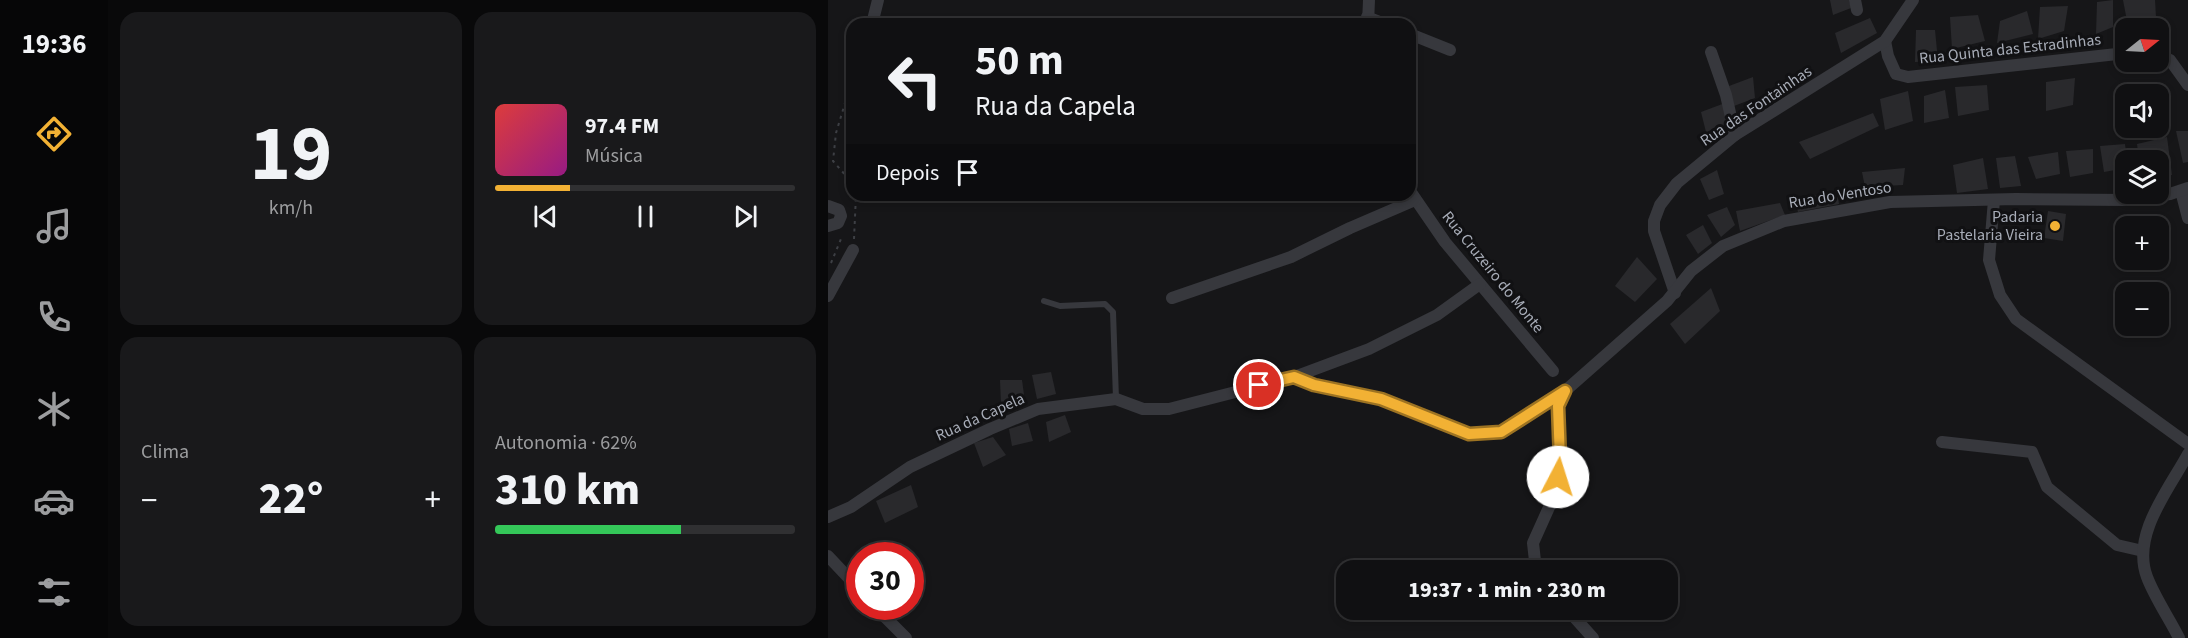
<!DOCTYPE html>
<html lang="pt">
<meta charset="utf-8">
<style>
:root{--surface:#101012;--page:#19191b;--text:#f1f3f6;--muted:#9c9d9f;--line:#303032;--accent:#f2b134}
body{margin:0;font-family:"Source Sans 3",sans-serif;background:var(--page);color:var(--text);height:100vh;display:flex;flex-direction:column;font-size:22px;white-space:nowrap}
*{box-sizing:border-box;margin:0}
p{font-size:20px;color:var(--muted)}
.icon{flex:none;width:33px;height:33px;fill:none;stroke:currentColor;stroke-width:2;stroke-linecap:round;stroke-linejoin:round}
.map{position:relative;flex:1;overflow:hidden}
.sheet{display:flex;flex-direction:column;gap:12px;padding:12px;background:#09090a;width:720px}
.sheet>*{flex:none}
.guide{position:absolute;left:18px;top:18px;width:570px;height:183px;border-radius:18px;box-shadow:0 3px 9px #0003,0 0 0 2px var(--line);background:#101012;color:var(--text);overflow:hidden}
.needle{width:39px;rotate:72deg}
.controls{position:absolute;left:1287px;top:18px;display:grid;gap:12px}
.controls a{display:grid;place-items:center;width:54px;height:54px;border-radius:12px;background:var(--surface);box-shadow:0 3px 9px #0003,0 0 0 2px var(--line);font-size:30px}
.speed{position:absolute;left:18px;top:542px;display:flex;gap:12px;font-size:30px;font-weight:700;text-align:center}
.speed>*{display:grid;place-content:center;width:78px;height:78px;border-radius:50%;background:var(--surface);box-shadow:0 3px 9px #0003,0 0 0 2px var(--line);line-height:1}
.speed .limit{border:9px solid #d22;background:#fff;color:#111}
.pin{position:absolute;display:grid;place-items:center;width:51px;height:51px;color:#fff;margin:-26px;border:3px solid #fff;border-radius:50%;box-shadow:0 2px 6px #0007}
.me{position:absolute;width:66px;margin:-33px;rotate:5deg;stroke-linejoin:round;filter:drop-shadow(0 0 4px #0008)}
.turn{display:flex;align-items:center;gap:21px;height:126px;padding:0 30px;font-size:27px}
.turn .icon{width:78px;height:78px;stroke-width:2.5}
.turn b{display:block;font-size:42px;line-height:51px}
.then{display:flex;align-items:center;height:57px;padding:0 30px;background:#0003;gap:12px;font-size:22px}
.big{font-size:45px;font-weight:800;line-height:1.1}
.sheet .widget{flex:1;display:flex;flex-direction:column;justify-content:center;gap:9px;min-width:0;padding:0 21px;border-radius:18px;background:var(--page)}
.sheet .dial{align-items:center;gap:0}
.dial b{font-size:78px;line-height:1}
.song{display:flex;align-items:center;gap:18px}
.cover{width:72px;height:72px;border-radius:9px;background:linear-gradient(135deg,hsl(0 70% 55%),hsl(310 70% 35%))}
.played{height:6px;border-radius:3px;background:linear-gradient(90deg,var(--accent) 25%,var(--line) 25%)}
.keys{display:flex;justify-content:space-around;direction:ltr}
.heat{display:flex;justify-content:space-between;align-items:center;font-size:33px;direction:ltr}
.charge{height:9px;border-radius:4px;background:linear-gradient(90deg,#34c759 62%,var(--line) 0)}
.sheet .tiles{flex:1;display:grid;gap:12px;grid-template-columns:repeat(2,1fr)}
.trip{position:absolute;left:508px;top:560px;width:342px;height:60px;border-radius:18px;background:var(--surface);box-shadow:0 3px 9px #0003,0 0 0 2px var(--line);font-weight:800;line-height:60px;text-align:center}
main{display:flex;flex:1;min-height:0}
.dock{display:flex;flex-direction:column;width:108px;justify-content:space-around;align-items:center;background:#060607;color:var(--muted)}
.dock .icon{width:42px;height:42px}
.dock .on{color:var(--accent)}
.dock b{font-size:27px;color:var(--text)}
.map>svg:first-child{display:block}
</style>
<main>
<nav class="dock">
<b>19:36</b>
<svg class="icon on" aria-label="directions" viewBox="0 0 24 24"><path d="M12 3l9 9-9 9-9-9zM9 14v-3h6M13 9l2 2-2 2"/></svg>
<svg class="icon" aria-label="music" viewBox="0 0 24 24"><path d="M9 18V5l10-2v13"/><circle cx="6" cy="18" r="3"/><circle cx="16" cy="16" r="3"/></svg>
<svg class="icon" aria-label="phone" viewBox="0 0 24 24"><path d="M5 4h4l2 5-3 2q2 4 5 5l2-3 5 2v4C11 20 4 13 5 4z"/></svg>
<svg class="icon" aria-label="climate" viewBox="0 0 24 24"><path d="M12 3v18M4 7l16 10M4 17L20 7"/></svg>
<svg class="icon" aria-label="car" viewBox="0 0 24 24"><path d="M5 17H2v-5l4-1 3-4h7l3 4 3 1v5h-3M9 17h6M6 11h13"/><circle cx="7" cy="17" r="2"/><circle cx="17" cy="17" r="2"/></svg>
<svg class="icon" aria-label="filters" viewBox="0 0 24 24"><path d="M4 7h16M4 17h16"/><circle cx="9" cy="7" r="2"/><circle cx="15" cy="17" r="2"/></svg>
</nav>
<section class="sheet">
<div class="tiles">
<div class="widget dial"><b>19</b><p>km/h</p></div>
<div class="widget">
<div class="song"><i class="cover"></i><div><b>97.4 FM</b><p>Música</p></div></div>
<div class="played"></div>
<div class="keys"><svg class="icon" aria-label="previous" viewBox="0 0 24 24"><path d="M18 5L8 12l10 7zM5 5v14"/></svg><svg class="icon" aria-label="pause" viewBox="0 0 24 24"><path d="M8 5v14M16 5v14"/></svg><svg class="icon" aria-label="next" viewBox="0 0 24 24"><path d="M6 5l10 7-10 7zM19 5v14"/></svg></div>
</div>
<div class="widget"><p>Clima</p>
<div class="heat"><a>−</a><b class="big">22°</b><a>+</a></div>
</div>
<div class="widget"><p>Autonomia · 62%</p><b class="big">310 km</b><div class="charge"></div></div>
</div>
</section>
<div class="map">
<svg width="1360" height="638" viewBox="0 0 1360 638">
<rect width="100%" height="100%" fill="#161618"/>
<g fill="#29292c">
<path d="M 1002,0 L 1021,0 L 1023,8 L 1005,15 Z"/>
<path d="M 1285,0 L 1285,27 L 1268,34 L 1269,2 Z"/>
<path d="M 1295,0 L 1327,0 L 1328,17 L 1300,26 Z"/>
<path d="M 1240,6 L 1236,31 L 1210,39 L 1212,7 Z"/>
<path d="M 1199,11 L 1205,34 L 1169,43 L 1172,21 Z"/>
<path d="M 1150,15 L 1157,41 L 1124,49 L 1122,17 Z"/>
<path d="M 1042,18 L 1049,33 L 1013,53 L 1007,33 Z"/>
<path d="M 1088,30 L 1107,30 L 1110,61 L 1087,62 Z"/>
<path d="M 925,77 L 927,98 L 906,106 L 901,86 Z"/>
<path d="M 1247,78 L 1245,105 L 1218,111 L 1218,82 Z"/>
<path d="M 1159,85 L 1161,110 L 1130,116 L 1127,87 Z"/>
<path d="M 1117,90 L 1121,118 L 1096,123 L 1096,96 Z"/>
<path d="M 1080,91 L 1085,121 L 1057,130 L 1052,99 Z"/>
<path d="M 897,103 L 902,128 L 880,140 L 873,112 Z"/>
<path d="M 1045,113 L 1051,126 L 982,159 L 971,142 Z"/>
<path d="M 1348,131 L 1360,131 L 1360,162 L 1355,163 Z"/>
<path d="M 1339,137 L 1344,175 L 1330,176 L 1330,160 L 1311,160 L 1309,144 Z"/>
<path d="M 1297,144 L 1299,160 L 1298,160 L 1298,168 L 1276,172 L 1272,146 Z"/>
<path d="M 1265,149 L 1265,173 L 1242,177 L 1238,151 Z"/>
<path d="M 1230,152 L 1232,174 L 1208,179 L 1200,157 Z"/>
<path d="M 1187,156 L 1193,186 L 1172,188 L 1168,158 Z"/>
<path d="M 1155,158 L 1160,189 L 1129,193 L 1125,165 Z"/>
<path d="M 1077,168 L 1075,185 L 1037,187 L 1034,172 Z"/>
<path d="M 889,170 L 896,194 L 881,200 L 872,179 Z"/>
<path d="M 1009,192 L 1011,204 L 970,212 L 967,199 Z"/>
<path d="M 952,203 L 957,215 L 912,231 L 908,211 Z"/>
<path d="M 899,207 L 907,225 L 893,237 L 879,215 Z"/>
<path d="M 1220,211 L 1238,214 L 1235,241 L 1216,238 Z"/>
<path d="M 875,225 L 884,243 L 870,254 L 858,235 Z"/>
<path d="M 809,257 L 829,279 L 807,302 L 787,286 Z"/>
<path d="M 883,288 L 892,311 L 857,344 L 842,324 Z"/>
<path d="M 223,372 L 228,394 L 209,399 L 204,375 Z"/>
<path d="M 172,380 L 194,380 L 197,402 L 173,404 Z"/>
<path d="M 237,415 L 243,432 L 221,442 L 218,422 Z"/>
<path d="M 200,423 L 205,441 L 184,446 L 181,429 Z"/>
<path d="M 165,437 L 178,455 L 155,467 L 146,443 Z"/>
<path d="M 83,485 L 90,507 L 57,523 L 48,501 Z"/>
<path d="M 57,543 L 80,549 L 77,555 L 53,555 Z"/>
<path d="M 82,595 L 88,602 L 73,617 L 64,606 L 82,606 Z"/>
</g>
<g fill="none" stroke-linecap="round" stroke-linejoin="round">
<g stroke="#3d3f44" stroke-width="2" stroke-dasharray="3 4.5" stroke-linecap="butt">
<path d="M 24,80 L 8,133 L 5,161 L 19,177 L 24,186"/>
<path d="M 26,239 L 28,195"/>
<path d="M 3,263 L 13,239 L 13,235"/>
</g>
<path stroke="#37383d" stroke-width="6" d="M 216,301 L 232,306 L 277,304 L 285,312 L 288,399"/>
<g stroke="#37383d" stroke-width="12">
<path d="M 1027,0 L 1029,10"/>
<path d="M 539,17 L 557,24"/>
<path d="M 44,24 L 50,0"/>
<path d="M 540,24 L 541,0"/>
<path d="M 582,34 L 622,50"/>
<path d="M 1057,41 L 1060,56 L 1068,74 L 1080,77 L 1298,53"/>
<path d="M 883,52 L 898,95 L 907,135"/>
<path d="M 1330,55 L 1342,60 L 1360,85"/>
<path d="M 582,191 L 617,242 L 725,371"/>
<path d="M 1353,191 L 1360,218"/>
<path d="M 1166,200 L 1161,260 L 1172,295 L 1188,319 L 1360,444"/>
<path d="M 0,206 L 11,210 L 13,216 L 10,223 L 0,226"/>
<path d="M 847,293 L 826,231 L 826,221 L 832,205 L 849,183 L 907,135 L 1057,41 L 1085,0"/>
<path d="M 0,296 L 25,250"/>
<path d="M 344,298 L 463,257 L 522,228 L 587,200"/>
<path d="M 466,377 L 541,349 L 609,315 L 652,284"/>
<path d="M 1114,442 L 1204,452 L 1219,487 L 1289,545 L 1315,551"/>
<path d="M 0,517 L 23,507 L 82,467 L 162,429 L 210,409 L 288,399 L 315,409 L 341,409 L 466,377 L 486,385 L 553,399 L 641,434 L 673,432 L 737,391 L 839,301 L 863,271 L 895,246 L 956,221 L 1062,202 L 1188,199 L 1299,200 L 1342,194 L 1360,188"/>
<path d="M 0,556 L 32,590"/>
<path d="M 713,570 L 707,561 L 705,543 L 727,494 L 732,460 L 730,406 L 737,392"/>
<path d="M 46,606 L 78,638"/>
<path d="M 739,609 L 765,638"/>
<path d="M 1351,638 C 1341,618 1327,598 1319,577 C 1303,535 1341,489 1360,454"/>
</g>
</g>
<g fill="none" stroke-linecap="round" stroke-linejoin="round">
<g stroke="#9d7322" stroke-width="15">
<path id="route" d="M 431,385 L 466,377 L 486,385 L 553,399 L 641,434 L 673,432 L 737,391 L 730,406 L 732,460 L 730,477"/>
</g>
<use href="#route" stroke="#f2b134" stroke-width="10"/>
</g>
<circle fill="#f2b134" stroke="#111113" stroke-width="2" cx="1227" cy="226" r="6"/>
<g text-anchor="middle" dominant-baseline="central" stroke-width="6" stroke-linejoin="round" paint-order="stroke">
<g font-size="16" fill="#a8adb8" stroke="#111113">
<text transform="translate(1182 49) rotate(-6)">Rua Quinta das Estradinhas</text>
<text transform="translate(928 106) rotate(-34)">Rua das Fontainhas</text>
<text transform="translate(1012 195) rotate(-9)">Rua do Ventoso</text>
<text transform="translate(665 272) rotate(51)">Rua Cruzeiro do Monte</text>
<text transform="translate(152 417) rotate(-24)">Rua da Capela</text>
</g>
<g font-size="16" fill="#a8adb8" stroke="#111113" text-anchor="end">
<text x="1215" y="217">Padaria<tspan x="1215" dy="18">Pastelaria Vieira</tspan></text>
</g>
</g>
</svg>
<div class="controls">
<a><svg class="needle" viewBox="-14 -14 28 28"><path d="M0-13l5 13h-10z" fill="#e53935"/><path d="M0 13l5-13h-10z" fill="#9c9d9f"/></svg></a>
<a><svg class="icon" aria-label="sound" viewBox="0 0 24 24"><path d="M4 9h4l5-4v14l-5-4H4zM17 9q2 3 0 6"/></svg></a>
<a><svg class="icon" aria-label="layers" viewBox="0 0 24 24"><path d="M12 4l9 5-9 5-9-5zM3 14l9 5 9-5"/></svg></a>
<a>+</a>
<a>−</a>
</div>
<div class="speed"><div class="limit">30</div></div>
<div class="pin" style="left:431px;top:385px;background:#d93025"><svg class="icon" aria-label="arrive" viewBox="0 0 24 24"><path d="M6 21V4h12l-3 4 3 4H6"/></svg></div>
<svg class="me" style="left:730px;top:477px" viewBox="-20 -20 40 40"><circle r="19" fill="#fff"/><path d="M0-13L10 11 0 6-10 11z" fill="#f2b134"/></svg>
<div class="trip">19:37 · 1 min · 230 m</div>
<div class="guide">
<div class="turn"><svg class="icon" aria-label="left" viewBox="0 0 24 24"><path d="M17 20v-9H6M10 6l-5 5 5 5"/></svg><div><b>50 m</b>Rua da Capela</div></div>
<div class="then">Depois<svg class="icon" aria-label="arrive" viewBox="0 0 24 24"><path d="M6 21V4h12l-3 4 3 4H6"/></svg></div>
</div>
</div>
</main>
